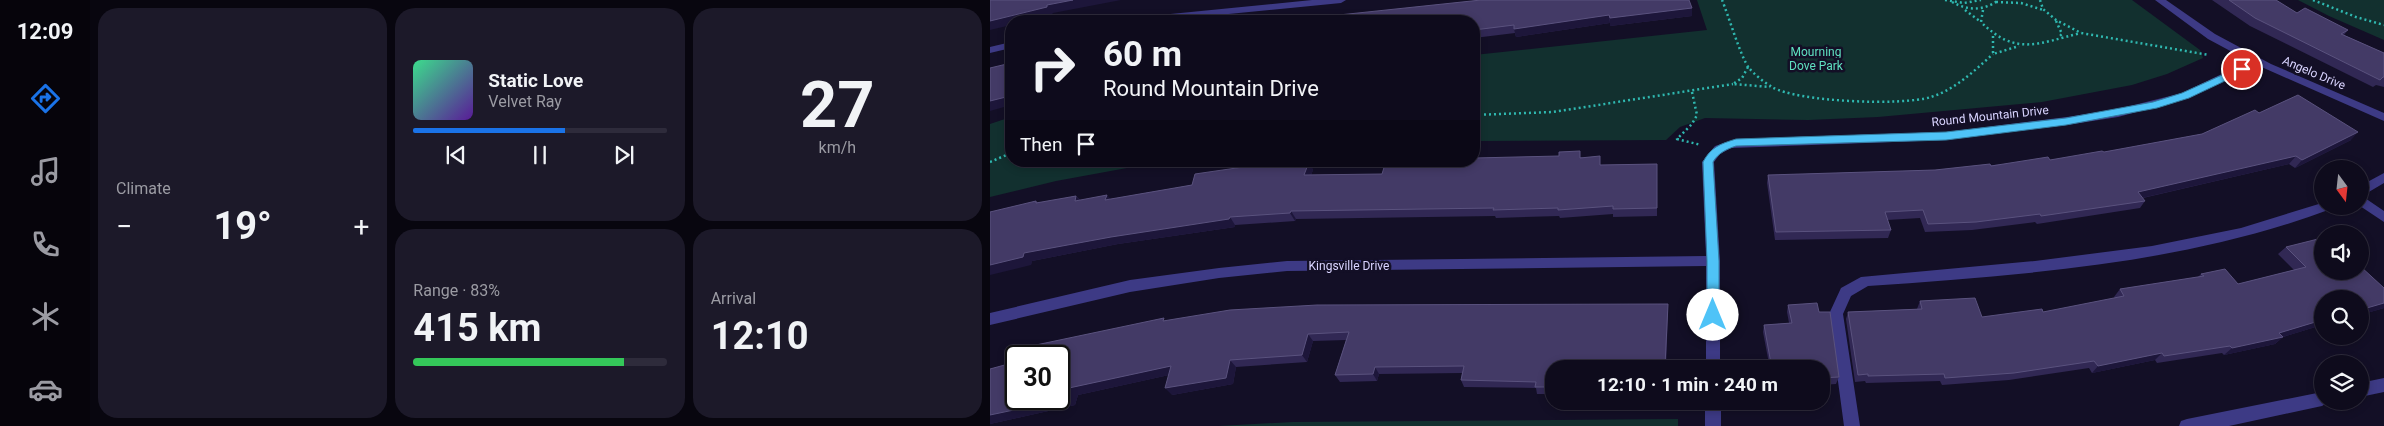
<!DOCTYPE html>
<meta charset="utf-8">
<style>
:root{--surface:#0e0b1c;--page:#1c1929;--text:#f1f3f6;--muted:#9b9ba3;--line:#2e2b3b;--accent:#1a73e8}
body{margin:0;font-family:Roboto,sans-serif;background:var(--page);color:var(--text);height:100vh;display:flex;flex-direction:column;font-size:19px;white-space:nowrap}
*{box-sizing:border-box;margin:0}
p{font-size:16px;color:var(--muted)}
.icon{flex:none;width:28px;height:28px;fill:none;stroke:currentColor;stroke-width:2;stroke-linecap:round;stroke-linejoin:round}
.map{position:relative;flex:1;overflow:hidden}
.details{display:flex;flex-direction:column;gap:8px;padding:8px;background:#08060f;width:900px}
.details>*{flex:none}
.top-card{position:absolute;left:15px;top:15px;width:475px;height:152px;border-radius:20px;box-shadow:0 2px 8px #0003,0 0 0 1px var(--line);background:#0e0b1c;color:var(--text);overflow:hidden}
.needle{width:32px;rotate:165deg}
.buttons{position:absolute;left:1324px;top:160px;display:grid;gap:10px}
.buttons a{display:grid;place-items:center;width:55px;height:55px;border-radius:50%;background:var(--surface);box-shadow:0 2px 8px #0003,0 0 0 1px var(--line);font-size:25px}
.speed{position:absolute;left:15px;top:345px;display:flex;gap:10px;font-size:25px;font-weight:700;text-align:center}
.speed>*{display:grid;place-content:center;width:65px;height:65px;border-radius:50%;background:var(--surface);box-shadow:0 2px 8px #0003,0 0 0 1px var(--line);line-height:1}
.speed .limit{border:2px solid #111;border-radius:8px;background:#fff;color:#111}
.pin{position:absolute;display:grid;place-items:center;width:42px;height:42px;color:#fff;margin:-21px;border:2px solid #fff;border-radius:50%;box-shadow:0 1px 5px #0007}
.me{position:absolute;width:55px;margin:-28px;rotate:0deg;stroke-linejoin:round;filter:drop-shadow(0 0 4px #0008)}
.turn{display:flex;align-items:center;gap:18px;height:105px;padding:0 15px;font-size:22px}
.turn .icon{width:65px;height:65px;stroke-width:2.5}
.turn b{display:block;font-size:35px;line-height:42px}
.then{display:flex;align-items:center;height:48px;padding:0 15px;background:#0003;gap:10px;font-size:19px}
.big{font-size:38px;font-weight:700;line-height:1.1}
.details .card{flex:1;display:flex;flex-direction:column;justify-content:center;gap:8px;min-width:0;padding:0 18px;border-radius:20px;background:var(--page)}
.details .dial{align-items:center;gap:0}
.dial b{font-size:65px;line-height:1}
.song{display:flex;align-items:center;gap:15px}
.cover{width:60px;height:60px;border-radius:8px;background:linear-gradient(135deg,hsl(150 70% 55%),hsl(270 70% 35%))}
.played{height:5px;border-radius:2px;background:linear-gradient(90deg,var(--accent) 60%,var(--line) 60%)}
.keys{display:flex;justify-content:space-around;direction:ltr}
.heat{display:flex;justify-content:space-between;align-items:center;font-size:28px;direction:ltr}
.charge{height:8px;border-radius:4px;background:linear-gradient(90deg,#34c759 83%,var(--line) 0)}
.details .tiles{flex:1;display:grid;gap:8px;grid-template-columns:repeat(3,1fr)}
.card:first-child{grid-row:span 2}
.trip{position:absolute;left:555px;top:360px;width:285px;height:50px;border-radius:20px;background:var(--surface);box-shadow:0 2px 8px #0003,0 0 0 1px var(--line);font-weight:700;line-height:50px;text-align:center}
main{display:flex;flex:1;min-height:0}
.tabs{display:flex;flex-direction:column;width:90px;justify-content:space-around;align-items:center;background:#06040b;color:var(--muted)}
.tabs .icon{width:35px;height:35px}
.tabs .current{color:var(--accent)}
.tabs b{font-size:22px;color:var(--text)}
.map>svg:first-child{display:block}
</style>
<main>
<nav class="tabs">
<b>12:09</b>
<svg class="icon current" aria-label="directions" viewBox="0 0 24 24"><path d="M12 3l9 9-9 9-9-9zM9 14v-3h6M13 9l2 2-2 2"/></svg>
<svg class="icon" aria-label="music" viewBox="0 0 24 24"><path d="M9 18V5l10-2v13"/><circle cx="6" cy="18" r="3"/><circle cx="16" cy="16" r="3"/></svg>
<svg class="icon" aria-label="phone" viewBox="0 0 24 24"><path d="M5 4h4l2 5-3 2q2 4 5 5l2-3 5 2v4C11 20 4 13 5 4z"/></svg>
<svg class="icon" aria-label="climate" viewBox="0 0 24 24"><path d="M12 3v18M4 7l16 10M4 17L20 7"/></svg>
<svg class="icon" aria-label="car" viewBox="0 0 24 24"><path d="M5 17H2v-5l4-1 3-4h7l3 4 3 1v5h-3M9 17h6M6 11h13"/><circle cx="7" cy="17" r="2"/><circle cx="17" cy="17" r="2"/></svg>
</nav>
<section class="details">
<div class="tiles">
<div class="card"><p>Climate</p>
<div class="heat"><a>−</a><b class="big">19°</b><a>+</a></div>
</div>
<div class="card">
<div class="song"><i class="cover"></i><div><b>Static Love</b><p>Velvet Ray</p></div></div>
<div class="played"></div>
<div class="keys"><svg class="icon" aria-label="previous" viewBox="0 0 24 24"><path d="M18 5L8 12l10 7zM5 5v14"/></svg><svg class="icon" aria-label="pause" viewBox="0 0 24 24"><path d="M8 5v14M16 5v14"/></svg><svg class="icon" aria-label="next" viewBox="0 0 24 24"><path d="M6 5l10 7-10 7zM19 5v14"/></svg></div>
</div>
<div class="card dial"><b>27</b><p>km/h</p></div>
<div class="card"><p>Range · 83%</p><b class="big">415 km</b><div class="charge"></div></div>
<div class="card"><p>Arrival</p><b class="big">12:10</b></div>
</div>
</section>
<div class="map">
<svg width="1394" height="426" viewBox="0 0 1394 426">
<rect width="100%" height="100%" fill="#130f26"/>
<g fill="#12302f">
<path d="M 707,0 L 1142,0 L 1210,50 L 1213,58 L 1177,74 L 1142,85 L 1052,102 L 888,117 L 818,120 L 715,118 L 690,127 L 676,140 L 484,141 L 484,55 L 717,30 Z"/>
<path d="M 1308,0 L 1394,0 L 1394,40 L 1339,16 Z"/>
<path d="M 21,117 L 21,161 L 175,161 L 66,181 L 0,197 L 0,124 Z"/>
<path d="M 688,419 L 688,426 L 228,426 L 303,422 Z"/>
</g>
<g fill="none" stroke-linecap="round" stroke-linejoin="round">
<g stroke="#2fb8b0" stroke-width="2.5" stroke-dasharray="2 3" stroke-linecap="butt">
<path d="M 732,0 C 738,14 751,58 759,68 C 764,74 775,83 782,87 C 807,102 913,106 941,97 C 966,89 984,71 1003,54"/>
<path d="M 955,0 L 974,3 L 991,0"/>
<path d="M 1050,0 L 1053,9 L 1066,20 L 1091,33 L 1219,55"/>
<path d="M 1323,0 L 1366,17 L 1394,25"/>
<path d="M 962,2 C 979,11 993,11 1009,0"/>
<path d="M 1006,2 L 1031,3 L 1053,10"/>
<path d="M 975,10 L 991,22"/>
<path d="M 993,10 L 991,22 C 1026,57 1049,43 1091,33"/>
<path d="M 1066,21 L 1072,34 L 1069,37"/>
<path d="M 1003,36 L 1003,54 L 1029,46"/>
<path d="M 758,67 L 752,78 L 743,84 L 780,87"/>
<path d="M 702,92 L 707,115 L 702,124 L 687,139 L 711,145"/>
<path d="M 484,115 L 563,112 L 743,84"/>
<path d="M 0,162 L 21,153"/>
</g>
<g fill="#3d3a85" fill-rule="evenodd">
<path d="M 322,0 L 356,0 L 351,3 L 167,21 L 135,21 L 140,18 Z"/>
<path d="M 1165,0 L 1176,0 L 1225,34 L 1281,64 L 1394,113 L 1394,121 L 1267,65 L 1199,98 L 1128,117 L 1077,125 L 956,140 L 741,148 L 730,154 L 724,162 L 730,261 L 730,369 L 716,369 L 716,266 L 297,271 L 229,278 L 140,292 L 0,325 L 0,313 L 140,280 L 229,268 L 297,261 L 716,256 L 712,162 L 725,146 L 746,139 L 956,132 L 1077,117 L 1128,109 L 1192,93 L 1259,61 L 1218,39 Z"/>
<path d="M 21,42 L 21,48 L 0,53 L 0,47 Z"/>
<path d="M 1394,173 L 1394,183 L 1372,196 L 1394,211 L 1394,222 L 1370,206 L 1370,186 Z"/>
<path d="M 1332,203 L 1332,206 L 1343,206 L 1341,209 C 1195,264 1033,275 878,286 L 861,296 L 853,314 L 870,426 L 854,426 L 839,314 L 851,288 L 871,277 L 1045,261 L 1162,246 L 1251,228 Z"/>
<path d="M 1394,378 L 1394,392 L 1370,397 L 1370,383 Z"/>
<path d="M 1332,392 L 1332,401 L 1339,401 L 1332,406 L 1239,426 L 1189,426 L 1191,421 L 1197,419 Z"/>
<rect x="715" y="401" width="16" height="25"/>
</g>
</g>
<g fill="#312854">
<path d="M 1222,0 L 1286,0 L 1307,13 L 1358,30 L 1354,35 L 1394,53 L 1394,87 L 1386,85 L 1383,87 L 1260,26 Z"/>
<path d="M 702,8 L 702,16 L 620,26 L 620,23 L 526,37 L 525,33 L 484,38 L 484,21 Z"/>
<path d="M 1269,113 L 1361,140 L 1305,168 L 1299,164 L 1153,198 L 1155,201 L 1150,208 L 1047,224 L 1045,222 L 982,230 L 935,232 L 930,218 L 897,220 L 901,230 L 898,238 L 785,240 L 777,183 L 778,175 L 945,170 L 1060,160 L 1114,152 L 1212,134 Z"/>
<path d="M 591,157 L 611,165 L 667,164 L 667,216 L 623,217 L 623,214 L 570,218 L 569,216 L 506,218 L 505,216 L 306,219 L 305,221 L 245,225 L 245,227 L 128,244 L 42,261 L 41,265 L 46,201 L 48,203 L 86,196 L 90,200 L 121,199 L 202,185 L 319,162 L 323,170 L 321,175 L 392,174 Z"/>
<path d="M 1296,247 L 1394,288 L 1394,308 L 1370,315 L 1370,299 L 1332,299 L 1332,325 L 1293,337 L 1285,344 L 1234,355 L 1232,353 L 1167,363 L 1165,360 L 1102,373 L 1099,368 L 1019,380 L 952,385 L 950,381 L 876,383 L 875,381 L 865,382 L 856,319 L 858,312 L 927,309 L 930,301 L 992,317 L 1053,312 L 1125,298 L 1124,297 L 1130,289 L 1208,277 L 1211,274 L 1248,284 L 1304,270 L 1288,254 Z"/>
<path d="M 798,305 L 849,377 L 846,384 L 831,385 L 831,369 L 780,369 L 773,332 L 774,325 L 799,323 L 797,312 Z"/>
<path d="M 678,311 L 676,369 L 564,369 L 564,394 L 547,394 L 546,388 L 474,387 L 471,380 L 472,373 L 389,374 L 387,381 L 350,382 L 345,375 L 356,340 L 323,341 L 317,362 L 246,367 L 243,384 L 182,395 L 179,375 L 88,395 L 85,405 L 0,424 L 0,369 L 177,321 Z"/>
</g>
<g fill="#1d163a">
<path d="M 83,0 L 131,0 L 63,13 L 62,14 L 35,21 L 21,21 L 21,25 L 0,30 L 0,21 L 57,5 Z"/>
<path d="M 702,8 L 702,16 L 620,26 L 620,18 Z"/>
<path d="M 619,15 L 620,23 L 526,37 L 524,29 Z"/>
<path d="M 21,91 L 21,105 L 0,111 L 0,101 Z"/>
<path d="M 1368,132 L 1361,140 L 1305,168 L 1312,160 Z"/>
<path d="M 1306,156 L 1299,164 L 1143,200 L 1148,192 Z"/>
<path d="M 319,162 L 323,170 L 318,183 L 314,175 Z"/>
<path d="M 117,195 L 124,203 L 115,200 Z"/>
<path d="M 86,196 L 93,204 L 85,201 Z"/>
<path d="M 301,211 L 306,219 L 305,221 L 300,213 Z"/>
<path d="M 240,217 L 245,225 L 245,227 L 128,244 L 42,261 L 41,265 L 0,275 L 0,265 L 34,253 L 121,237 Z"/>
<path d="M 1394,303 L 1394,308 L 1370,315 L 1370,310 Z"/>
<path d="M 1332,320 L 1332,325 L 1289,338 L 1293,337 L 1285,344 L 1234,355 L 1242,348 L 1289,333 Z"/>
<path d="M 318,334 L 323,341 L 317,362 L 312,355 Z"/>
<path d="M 1172,353 L 1165,360 L 1102,373 L 1108,366 Z"/>
<path d="M 240,360 L 246,367 L 243,384 L 182,395 L 175,388 Z"/>
<path d="M 181,366 L 188,373 L 88,395 L 85,405 L 0,424 L 0,415 L 79,388 Z"/>
<path d="M 385,367 L 389,374 L 387,381 L 383,374 Z"/>
</g>
<g fill="#433a66" stroke="#5a527e" fill-rule="evenodd">
<path d="M 0,0 L 83,0 L 57,5 L 57,7 L 0,21 Z"/>
<path d="M 491,0 L 699,0 L 702,8 L 620,18 L 619,15 L 524,29 L 524,25 L 484,30 L 484,21 L 292,21 Z"/>
<path d="M 1239,0 L 1286,0 L 1307,13 L 1315,8 L 1358,30 L 1351,34 L 1394,53 L 1394,77 L 1393,77 L 1390,80 L 1265,18 Z"/>
<path d="M 21,63 L 21,91 L 20,91 L 20,96 L 0,101 L 0,68 Z"/>
<path d="M 1308,95 L 1368,132 L 1312,160 L 1306,156 L 1148,192 L 1155,201 L 1051,216 L 1050,214 L 986,222 L 938,224 L 933,210 L 895,212 L 901,230 L 786,232 L 778,175 L 945,170 L 1000,164 L 1001,166 L 1058,157 L 1060,160 L 1112,151 L 1114,152 L 1212,134 L 1265,110 L 1269,113 Z"/>
<path d="M 590,151 L 590,158 L 610,156 L 610,165 L 667,164 L 667,208 L 623,209 L 623,206 L 568,210 L 568,208 L 503,210 L 504,208 L 301,211 L 300,213 L 240,217 L 239,219 L 121,237 L 34,253 L 33,257 L 0,265 L 0,212 L 46,201 L 46,203 L 86,196 L 85,201 L 117,195 L 115,200 L 202,185 L 205,174 L 274,164 L 319,162 L 314,175 L 392,174 L 396,161 L 484,161 L 484,158 L 569,156 L 569,152 Z"/>
<path d="M 1332,238 L 1332,271 L 1370,271 L 1370,266 L 1394,288 L 1394,303 L 1370,310 L 1370,299 L 1332,299 L 1332,320 L 1289,333 L 1293,337 L 1242,348 L 1240,346 L 1174,356 L 1172,353 L 1108,366 L 1104,361 L 1024,373 L 955,378 L 954,374 L 878,376 L 878,374 L 868,375 L 858,312 L 932,309 L 930,301 L 985,298 L 992,317 L 1052,309 L 1053,312 L 1134,296 L 1130,289 L 1214,276 L 1211,274 L 1235,269 L 1248,284 L 1316,267 L 1296,247 Z"/>
<path d="M 827,303 L 829,312 L 840,312 L 849,377 L 831,378 L 831,369 L 782,369 L 774,325 L 802,323 L 798,305 Z"/>
<path d="M 678,304 L 675,366 L 602,366 L 602,369 L 564,369 L 564,387 L 545,387 L 546,382 L 471,380 L 474,366 L 385,367 L 383,374 L 345,375 L 359,332 L 318,334 L 312,355 L 240,360 L 236,378 L 175,388 L 181,366 L 79,388 L 76,399 L 0,415 L 0,369 L 22,363 L 27,349 L 174,318 L 173,321 L 240,310 L 327,305 ZM 26,356 L 69,356 L 69,399 L 26,399 Z"/>
</g>
<path fill="#4fc3f7" stroke="#337fa1" d="M 1252,66 L 1256,67 L 1256,71 L 1199,98 L 1167,108 L 1076,125 L 956,140 L 746,146 C 737,149 728,153 723,162 L 729,261 L 729,315 L 727,318 L 718,318 L 717,315 L 717,261 L 713,162 C 721,147 730,144 746,139 L 956,132 L 1076,118 L 1163,102 L 1192,93 Z"/>
<g text-anchor="middle" dominant-baseline="central" stroke-width="5" stroke-linejoin="round" paint-order="stroke">
<g font-size="12" fill="#5fe0c0" stroke="#130f26">
<text x="826" y="52">Mourning<tspan x="826" dy="14">Dove Park</tspan></text>
</g>
<g font-size="12" fill="#d9d4ff" stroke="#130f26">
<text transform="translate(1324 73) rotate(23)">Angelo Drive</text>
<text transform="translate(1000 116) rotate(-6)">Round Mountain Drive</text>
<text x="359" y="266">Kingsville Drive</text>
</g>
</g>
</svg>
<div class="buttons">
<a><svg class="needle" viewBox="-14 -14 28 28"><path d="M0-13l5 13h-10z" fill="#e53935"/><path d="M0 13l5-13h-10z" fill="#9b9ba3"/></svg></a>
<a><svg class="icon" aria-label="sound" viewBox="0 0 24 24"><path d="M4 9h4l5-4v14l-5-4H4zM17 9q2 3 0 6"/></svg></a>
<a><svg class="icon" aria-label="search" viewBox="0 0 24 24"><circle cx="10" cy="10" r="6"/><path d="M15 15l6 6"/></svg></a>
<a><svg class="icon" aria-label="layers" viewBox="0 0 24 24"><path d="M12 4l9 5-9 5-9-5zM3 14l9 5 9-5"/></svg></a>
</div>
<div class="speed"><div class="limit">30</div></div>
<div class="pin" style="left:1252px;top:69px;background:#d93025"><svg class="icon" aria-label="arrive" viewBox="0 0 24 24"><path d="M6 21V4h12l-3 4 3 4H6"/></svg></div>
<svg class="me" style="left:723px;top:315px" viewBox="-20 -20 40 40"><circle r="19" fill="#fff"/><path d="M0-13L10 11 0 6-10 11z" fill="#4fc3f7"/></svg>
<div class="trip">12:10 · 1 min · 240 m</div>
<div class="top-card">
<div class="turn"><svg class="icon" aria-label="right" viewBox="0 0 24 24"><path d="M7 20v-9h11M14 6l5 5-5 5"/></svg><div><b>60 m</b>Round Mountain Drive</div></div>
<div class="then">Then<svg class="icon" aria-label="arrive" viewBox="0 0 24 24"><path d="M6 21V4h12l-3 4 3 4H6"/></svg></div>
</div>
</div>
</main>
